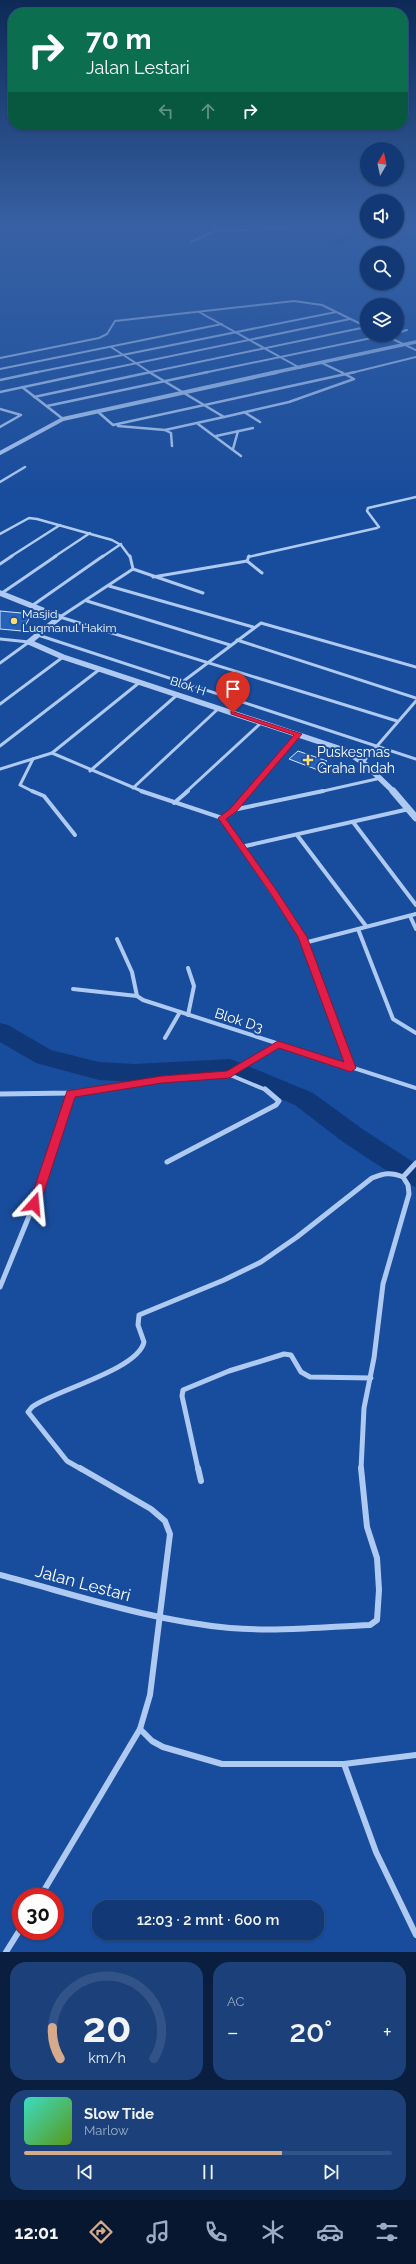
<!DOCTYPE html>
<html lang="id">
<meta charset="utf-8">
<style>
:root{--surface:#123975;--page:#1b407a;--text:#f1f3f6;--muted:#9cacc5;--line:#315387;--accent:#d6ab8b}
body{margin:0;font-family:Raleway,sans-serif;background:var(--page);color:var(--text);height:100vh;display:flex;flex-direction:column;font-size:15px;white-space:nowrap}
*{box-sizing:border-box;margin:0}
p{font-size:13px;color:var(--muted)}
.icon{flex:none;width:22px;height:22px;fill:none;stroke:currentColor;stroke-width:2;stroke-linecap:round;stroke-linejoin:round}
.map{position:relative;height:1952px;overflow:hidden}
.panel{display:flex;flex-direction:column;gap:10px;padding:10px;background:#0a1f40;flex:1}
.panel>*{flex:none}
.banner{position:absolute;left:8px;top:8px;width:400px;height:122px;border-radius:16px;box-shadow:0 1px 3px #0004,0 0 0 1px var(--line);background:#0b6e4f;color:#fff;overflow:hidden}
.needle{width:26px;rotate:9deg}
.controls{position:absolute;left:360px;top:142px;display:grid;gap:8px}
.controls a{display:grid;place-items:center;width:44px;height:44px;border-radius:50%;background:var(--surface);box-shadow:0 1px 3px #0004,0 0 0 1px var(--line);font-size:20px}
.speed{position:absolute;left:12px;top:1888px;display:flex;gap:8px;font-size:20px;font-weight:700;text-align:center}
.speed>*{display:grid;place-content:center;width:52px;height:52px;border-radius:50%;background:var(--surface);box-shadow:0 1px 3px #0004,0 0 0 1px var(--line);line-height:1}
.speed .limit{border:6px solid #d22;background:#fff;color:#111}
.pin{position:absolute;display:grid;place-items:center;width:34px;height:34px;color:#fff;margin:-41px -17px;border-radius:50% 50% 50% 0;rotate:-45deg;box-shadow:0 0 4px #0007}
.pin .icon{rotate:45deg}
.me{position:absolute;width:44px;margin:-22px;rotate:18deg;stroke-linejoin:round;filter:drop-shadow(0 0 3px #0008)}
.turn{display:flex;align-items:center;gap:14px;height:84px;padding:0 12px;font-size:18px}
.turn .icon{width:52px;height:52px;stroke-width:2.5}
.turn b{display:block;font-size:28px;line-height:34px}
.lanes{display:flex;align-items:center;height:38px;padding:0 12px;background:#0003;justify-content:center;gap:20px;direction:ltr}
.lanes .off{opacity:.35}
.big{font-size:30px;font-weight:600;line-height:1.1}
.panel .widget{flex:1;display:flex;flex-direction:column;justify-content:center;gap:6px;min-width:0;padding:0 14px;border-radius:16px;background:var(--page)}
.panel .dial{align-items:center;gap:0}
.dial svg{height:104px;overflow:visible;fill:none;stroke:var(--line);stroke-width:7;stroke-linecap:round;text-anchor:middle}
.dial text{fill:var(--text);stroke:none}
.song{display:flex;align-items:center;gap:12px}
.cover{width:48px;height:48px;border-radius:6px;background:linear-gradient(135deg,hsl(170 70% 55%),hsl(90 70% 35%))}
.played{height:4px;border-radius:2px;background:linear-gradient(90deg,var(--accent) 70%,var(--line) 70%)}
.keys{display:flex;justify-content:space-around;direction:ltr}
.heat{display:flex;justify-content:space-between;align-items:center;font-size:22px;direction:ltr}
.panel .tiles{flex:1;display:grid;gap:10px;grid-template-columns:1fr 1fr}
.widget:last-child{grid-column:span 2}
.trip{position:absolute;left:92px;top:1900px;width:232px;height:40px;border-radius:16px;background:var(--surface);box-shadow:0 1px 3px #0004,0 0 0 1px var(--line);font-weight:600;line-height:40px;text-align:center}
.tab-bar{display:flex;height:64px;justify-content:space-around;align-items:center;background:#07172f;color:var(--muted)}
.tab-bar .icon{width:28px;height:28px}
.tab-bar .selected{color:var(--accent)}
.tab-bar b{font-size:18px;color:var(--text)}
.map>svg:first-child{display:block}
</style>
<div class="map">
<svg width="416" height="1952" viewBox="0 0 416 1952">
<rect width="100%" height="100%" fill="#184c9c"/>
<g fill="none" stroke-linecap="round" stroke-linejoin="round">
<g fill="#103879" fill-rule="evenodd">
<path d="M 353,232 L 365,236 L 408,237 L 413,240 C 406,247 362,241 352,238 L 350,242 C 344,244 333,247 328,242 L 342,238 L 344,234 Z"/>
<path d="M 0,1023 L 8,1025 L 51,1050 L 99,1062 L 134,1064 L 230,1059 L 238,1062 L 313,1093 L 361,1128 L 416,1164 L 416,1187 L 407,1184 L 343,1142 L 295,1105 L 229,1077 L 134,1082 L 99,1080 L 36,1063 L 0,1042 Z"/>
</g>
</g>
<g fill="#2762ba" stroke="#d7e6fc">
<path d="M 0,611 L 32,614 L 22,631 L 0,629 Z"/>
<path d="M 298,751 L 327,761 L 318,770 L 289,759 Z"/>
</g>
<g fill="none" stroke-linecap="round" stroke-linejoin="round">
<g stroke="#afcaf2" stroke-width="2">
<path d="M 191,242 L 215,231 L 291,228"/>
<path d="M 199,312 L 300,368"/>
<path d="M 397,333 L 407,330"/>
<path d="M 384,335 L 416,350"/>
<path d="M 111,347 L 151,373"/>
<path d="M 0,358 L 99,338 L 107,334 L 115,321 L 294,301 L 322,305 L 367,327"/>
<path d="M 322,363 L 343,373"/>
<path d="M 0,369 L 222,324"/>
<path d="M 33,373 L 336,312"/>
<path d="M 89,373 L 350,319"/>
<path d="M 146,373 L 366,327"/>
<path d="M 203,373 L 386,335"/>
<path d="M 351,373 L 416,357"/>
</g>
<g stroke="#afcaf2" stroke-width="2.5">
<path d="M 0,380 L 38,372"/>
<path d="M 22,387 L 63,419"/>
<path d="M 0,392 L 94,372"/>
<path d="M 34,397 L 151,372"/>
<path d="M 47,406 L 208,372"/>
<path d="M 0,409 L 21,415 L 0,427"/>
<path d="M 97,411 L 113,425 L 355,372"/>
<path d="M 244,412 L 260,422"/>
<path d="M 224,417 L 289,402 L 354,379 L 341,372"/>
<path d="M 198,424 L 241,456"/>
<path d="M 118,426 L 165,430 L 224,417 L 149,372"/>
<path d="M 165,430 L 171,433 L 172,446"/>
<path d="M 216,436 L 253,428"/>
<path d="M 233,449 L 238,431"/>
<path d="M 0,482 L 25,467"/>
<path d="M 0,534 L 29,518 L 37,519 L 112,540 L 121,545 L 130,557"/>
<path d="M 10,557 L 60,525"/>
<path d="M 54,557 L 90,533"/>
<path d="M 102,557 L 121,544"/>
<path d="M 248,557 L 377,528 L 379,527 L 367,511 L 368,508 L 416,497"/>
</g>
<g stroke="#afcaf2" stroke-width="3">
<path d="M 130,556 L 133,569"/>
<path d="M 247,561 L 249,556"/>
<path d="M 0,564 L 12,556"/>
<path d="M 133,569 L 203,593"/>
<path d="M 153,577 L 247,561 L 262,573"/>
<path d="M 109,586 L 253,627"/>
<path d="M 2,593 L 56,556"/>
<path d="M 87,601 L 230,645"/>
<path d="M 33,605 L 103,556"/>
<path d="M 60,617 L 397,721"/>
<path d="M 60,617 L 133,569"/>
<path d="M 38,635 L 416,759"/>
<path d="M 0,639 L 29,642"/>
<path d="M 237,640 L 416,698"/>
<path d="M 0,663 L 29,642"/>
<path d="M 181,683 L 261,623 L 416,667"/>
<path d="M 0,704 L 63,657"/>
<path d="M 0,746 L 100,669"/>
<path d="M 52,753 L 140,682"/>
<path d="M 33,759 L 20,785 L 34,792"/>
<path d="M 364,761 L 416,701"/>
<path d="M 0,769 L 52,753 L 144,792"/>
<path d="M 90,771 L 177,695"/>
<path d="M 133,788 L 219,708"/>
<path d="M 186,792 L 262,722"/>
<path d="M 249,792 L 298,734"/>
<path d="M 319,792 L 381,778"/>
</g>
<g stroke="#afcaf2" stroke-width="4">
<path d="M 32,791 L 44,796 L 75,835"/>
<path d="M 141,791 L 222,818"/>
<path d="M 174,803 L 188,791"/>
<path d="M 233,810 L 323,791"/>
<path d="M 222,818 L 302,937 L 351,1068"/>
<path d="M 222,818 L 233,810 L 250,791"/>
<path d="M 353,822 L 416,905"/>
<path d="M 297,835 L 366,926"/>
<path d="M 241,847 L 409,809"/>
<path d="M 410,916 L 416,929"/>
<path d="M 358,929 L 393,1019 L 416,1033"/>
<path d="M 117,939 L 132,972 L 137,996 L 143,1000 L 416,1088"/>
<path d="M 304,943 L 416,914"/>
<path d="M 188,968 L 194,986 L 188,1015"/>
<path d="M 73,989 L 137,996"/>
<path d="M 165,1038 L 180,1012"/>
<path d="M 230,1075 L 266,1090"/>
<path d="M 93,1090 L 162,1079 L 229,1075 L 278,1045"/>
</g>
<g stroke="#afcaf2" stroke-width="5">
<path d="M 0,1094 L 71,1093 L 99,1089"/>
<path d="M 167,1162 L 276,1105 L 279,1101 L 265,1089"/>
<path d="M 0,1287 L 34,1204 L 71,1093"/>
<path d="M 81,1469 L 67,1461 L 28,1412 L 32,1407 C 53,1391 138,1370 144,1342 L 138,1325 L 139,1315 L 224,1280 L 261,1262 L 297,1237 L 372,1178 C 384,1173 391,1172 403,1177 L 416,1163"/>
<path d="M 198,1469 L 182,1396 L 183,1390 L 229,1371 L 284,1354 L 291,1355 L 301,1372 L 310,1377 L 371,1378"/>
<path d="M 361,1469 L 364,1408 L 374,1358 L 383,1284 L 409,1194 L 408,1185 L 403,1177"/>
</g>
<g stroke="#afcaf2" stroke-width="6">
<path d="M 80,1468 L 151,1509 L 165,1521 L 170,1534 L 150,1695 L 140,1729 L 152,1741 L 163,1747 L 222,1764 L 344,1764 L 416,1755"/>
<path d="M 198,1468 L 201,1481"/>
<path d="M 0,1575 C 76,1595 152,1621 230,1628 C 277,1632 324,1627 370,1625 L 377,1620 L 379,1590 L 377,1558 L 367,1527 L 361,1468"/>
<path d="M 344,1764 L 376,1852 L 416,1935"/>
<path d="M 40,1897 L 140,1729"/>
<path d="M 6,1952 L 21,1928"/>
</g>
<path stroke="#afcaf2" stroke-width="3.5" d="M 272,373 L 416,342"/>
<path stroke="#afcaf2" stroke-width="4" d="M 0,453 L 63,419 L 277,372"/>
<path stroke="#afcaf2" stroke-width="5.5" d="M 0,593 L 60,617 L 29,642 L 63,657 L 344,750 L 365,764 L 394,792"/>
<path stroke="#afcaf2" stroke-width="7" d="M 393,791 L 416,818"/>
</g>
<linearGradient id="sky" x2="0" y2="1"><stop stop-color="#0d2a56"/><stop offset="0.45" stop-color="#3761a4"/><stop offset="1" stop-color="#3761a4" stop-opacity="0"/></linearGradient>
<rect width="416" height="502" fill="url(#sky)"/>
<path fill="#e11d48" stroke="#92132f" d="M 231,711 L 302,734 L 236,812 L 226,819 L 277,891 L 307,937 L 356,1068 L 351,1072 L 279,1048 L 229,1078 L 162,1083 L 75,1097 L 40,1204 L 34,1208 L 31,1207 L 29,1204 L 67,1091 L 162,1076 L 227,1071 L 278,1041 L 344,1062 L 298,937 L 271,894 L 218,818 L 230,809 L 294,735 L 231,714 Z"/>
<g fill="#ffdc70" stroke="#184c9c" stroke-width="1.5">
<circle cx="14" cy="621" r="4"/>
<path d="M306 754h4v4h4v4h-4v4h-4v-4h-4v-4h4z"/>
</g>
<g text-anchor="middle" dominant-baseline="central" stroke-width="4" stroke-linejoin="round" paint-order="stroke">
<g font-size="12" fill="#fff" stroke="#184c9c" text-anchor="start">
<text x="22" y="614">Masjid<tspan x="22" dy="14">Luqmanul Hakim</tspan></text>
</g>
<g font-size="12" fill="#fff" stroke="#184c9c">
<text transform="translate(188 686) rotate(18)">Blok H</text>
</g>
<g font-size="14" fill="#fff" stroke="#184c9c" text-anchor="start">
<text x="317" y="752">Puskesmas<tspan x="317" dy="16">Graha Indah</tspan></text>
</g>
<g font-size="14" fill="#fff" stroke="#184c9c">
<text transform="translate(239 1020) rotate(18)">Blok D3</text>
</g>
<g font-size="17" fill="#fff" stroke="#184c9c">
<text transform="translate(83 1583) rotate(15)">Jalan Lestari</text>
</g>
</g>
</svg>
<div class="controls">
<a><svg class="needle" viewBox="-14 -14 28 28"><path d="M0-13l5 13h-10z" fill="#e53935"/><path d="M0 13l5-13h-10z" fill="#9cacc5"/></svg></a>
<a><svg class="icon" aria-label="sound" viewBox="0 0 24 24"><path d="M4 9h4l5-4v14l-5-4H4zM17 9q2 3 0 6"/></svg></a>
<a><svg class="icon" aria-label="search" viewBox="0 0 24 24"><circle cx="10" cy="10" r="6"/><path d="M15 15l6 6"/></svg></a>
<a><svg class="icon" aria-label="layers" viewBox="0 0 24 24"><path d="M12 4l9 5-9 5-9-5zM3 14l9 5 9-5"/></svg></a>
</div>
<div class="speed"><div class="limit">30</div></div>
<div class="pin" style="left:233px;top:713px;background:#d93025"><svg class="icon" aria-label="arrive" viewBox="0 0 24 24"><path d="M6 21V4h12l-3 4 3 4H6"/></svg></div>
<svg class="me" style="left:34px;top:1204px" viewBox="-20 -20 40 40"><path d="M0-17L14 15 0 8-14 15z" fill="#e11d48" stroke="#fff" stroke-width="4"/></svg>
<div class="trip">12:03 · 2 mnt · 600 m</div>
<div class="banner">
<div class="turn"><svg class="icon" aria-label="right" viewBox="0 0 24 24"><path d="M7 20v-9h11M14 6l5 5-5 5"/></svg><div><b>70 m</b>Jalan Lestari</div></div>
<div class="lanes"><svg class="icon off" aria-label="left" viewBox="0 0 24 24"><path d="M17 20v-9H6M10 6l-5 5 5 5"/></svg><svg class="icon off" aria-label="ahead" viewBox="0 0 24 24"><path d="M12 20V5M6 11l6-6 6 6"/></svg><svg class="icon" aria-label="right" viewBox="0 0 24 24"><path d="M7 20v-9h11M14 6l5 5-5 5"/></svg></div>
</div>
</div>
<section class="panel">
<div class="tiles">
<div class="widget dial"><svg viewBox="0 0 100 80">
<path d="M14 69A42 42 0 1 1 86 69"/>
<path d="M14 69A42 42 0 0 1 8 45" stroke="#d6ab8b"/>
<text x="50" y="56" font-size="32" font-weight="700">20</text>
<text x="50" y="72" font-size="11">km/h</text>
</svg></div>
<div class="widget"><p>AC</p>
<div class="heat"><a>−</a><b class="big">20°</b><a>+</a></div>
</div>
<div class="widget">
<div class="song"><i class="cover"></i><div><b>Slow Tide</b><p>Marlow</p></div></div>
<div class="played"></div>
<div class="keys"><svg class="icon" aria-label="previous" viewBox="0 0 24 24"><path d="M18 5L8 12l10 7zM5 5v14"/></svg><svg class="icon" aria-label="pause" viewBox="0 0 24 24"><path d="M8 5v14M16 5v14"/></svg><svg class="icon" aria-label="next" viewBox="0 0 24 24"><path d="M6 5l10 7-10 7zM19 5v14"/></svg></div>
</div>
</div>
</section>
<nav class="tab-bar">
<b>12:01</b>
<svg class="icon selected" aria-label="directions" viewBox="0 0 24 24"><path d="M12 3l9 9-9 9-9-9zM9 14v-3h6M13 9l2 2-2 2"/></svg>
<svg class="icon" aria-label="music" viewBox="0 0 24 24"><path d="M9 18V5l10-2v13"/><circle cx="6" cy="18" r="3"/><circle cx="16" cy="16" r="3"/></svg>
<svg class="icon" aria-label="phone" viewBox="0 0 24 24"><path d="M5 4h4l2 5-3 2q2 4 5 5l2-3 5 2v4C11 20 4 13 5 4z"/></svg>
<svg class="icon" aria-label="climate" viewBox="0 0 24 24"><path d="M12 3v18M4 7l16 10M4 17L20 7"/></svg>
<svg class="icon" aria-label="car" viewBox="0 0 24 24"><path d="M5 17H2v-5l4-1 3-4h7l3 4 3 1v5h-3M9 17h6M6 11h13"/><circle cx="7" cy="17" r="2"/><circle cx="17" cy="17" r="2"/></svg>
<svg class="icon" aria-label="filters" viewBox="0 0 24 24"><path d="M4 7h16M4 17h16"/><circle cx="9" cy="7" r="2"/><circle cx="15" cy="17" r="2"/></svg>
</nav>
